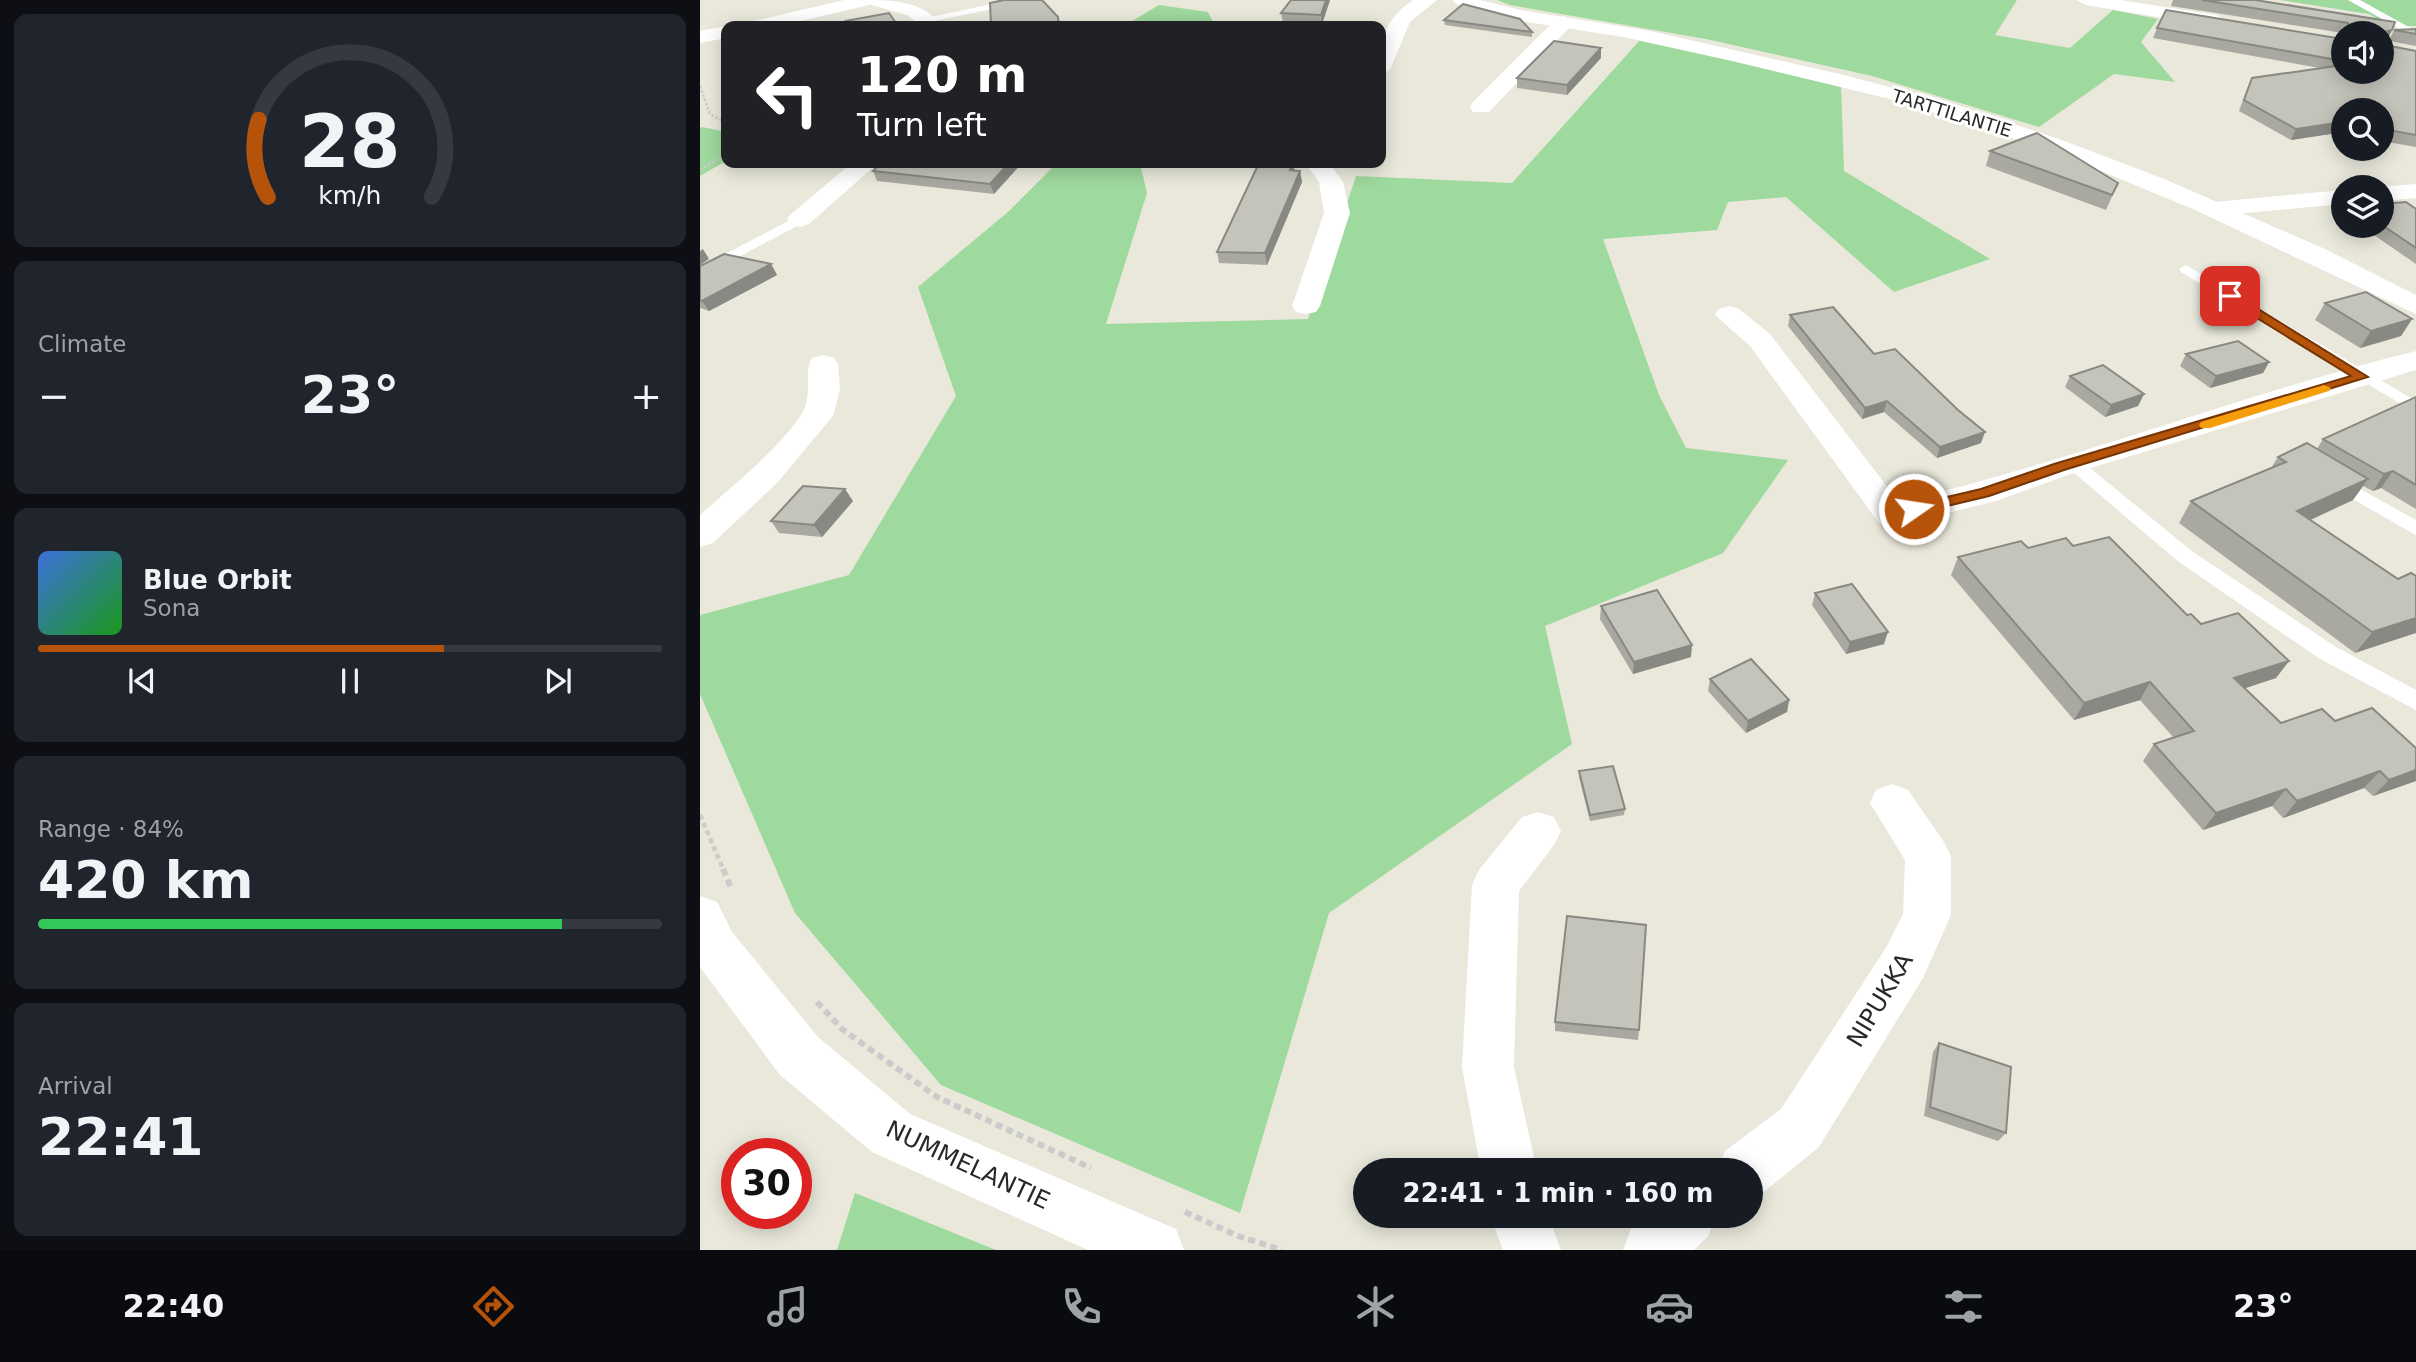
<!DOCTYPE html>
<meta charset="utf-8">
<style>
:root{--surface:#171b24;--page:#20242c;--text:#f1f3f6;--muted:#9ea1a6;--line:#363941;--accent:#b45309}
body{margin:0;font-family:"DejaVu Sans",sans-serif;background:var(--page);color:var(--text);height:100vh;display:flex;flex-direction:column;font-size:26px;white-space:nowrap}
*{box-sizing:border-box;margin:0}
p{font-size:23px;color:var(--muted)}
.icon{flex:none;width:38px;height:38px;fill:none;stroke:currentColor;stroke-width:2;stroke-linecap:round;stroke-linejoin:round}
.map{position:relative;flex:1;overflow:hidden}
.panel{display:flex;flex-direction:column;gap:14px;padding:14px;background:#0d0f14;width:700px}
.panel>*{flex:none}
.banner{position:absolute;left:21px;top:21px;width:665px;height:147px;border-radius:14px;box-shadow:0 4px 18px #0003;background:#202124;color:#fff;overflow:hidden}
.fabs{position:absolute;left:1631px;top:21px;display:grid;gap:14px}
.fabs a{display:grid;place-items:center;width:63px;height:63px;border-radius:50%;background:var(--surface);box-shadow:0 4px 18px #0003;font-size:35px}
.speed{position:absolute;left:21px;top:1138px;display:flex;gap:14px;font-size:35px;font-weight:700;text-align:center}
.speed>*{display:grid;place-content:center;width:91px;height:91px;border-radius:50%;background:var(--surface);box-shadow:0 4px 18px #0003;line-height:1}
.speed .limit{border:10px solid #d22;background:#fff;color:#111}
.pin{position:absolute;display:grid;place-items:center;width:60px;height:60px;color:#fff;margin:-30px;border-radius:14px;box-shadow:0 4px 10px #0006}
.me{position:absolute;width:77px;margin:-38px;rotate:77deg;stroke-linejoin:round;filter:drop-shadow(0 0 5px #0008)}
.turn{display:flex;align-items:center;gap:24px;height:147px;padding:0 21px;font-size:32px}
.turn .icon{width:91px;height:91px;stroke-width:2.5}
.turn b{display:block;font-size:49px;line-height:60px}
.big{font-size:52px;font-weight:600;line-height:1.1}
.panel .widget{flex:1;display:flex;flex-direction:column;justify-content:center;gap:10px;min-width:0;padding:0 24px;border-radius:14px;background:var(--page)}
.panel .dial{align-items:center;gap:0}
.dial svg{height:182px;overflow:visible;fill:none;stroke:var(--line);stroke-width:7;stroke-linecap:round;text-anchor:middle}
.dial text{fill:var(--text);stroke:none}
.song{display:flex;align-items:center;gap:21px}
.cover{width:84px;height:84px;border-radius:10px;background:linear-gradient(135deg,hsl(220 70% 55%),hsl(120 70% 35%))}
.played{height:7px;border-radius:4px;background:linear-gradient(90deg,var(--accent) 65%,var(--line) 65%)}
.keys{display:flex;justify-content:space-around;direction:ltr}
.heat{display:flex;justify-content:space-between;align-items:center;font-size:38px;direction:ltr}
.charge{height:10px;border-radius:5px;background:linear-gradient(90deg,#34c759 84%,var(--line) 0)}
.trip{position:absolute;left:653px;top:1158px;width:410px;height:70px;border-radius:35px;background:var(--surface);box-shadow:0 4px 18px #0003;font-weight:600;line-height:70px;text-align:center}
.dock{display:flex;height:112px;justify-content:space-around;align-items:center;background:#090b0e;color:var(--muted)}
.dock .icon{width:49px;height:49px}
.dock .current{color:var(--accent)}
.dock b{font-size:32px;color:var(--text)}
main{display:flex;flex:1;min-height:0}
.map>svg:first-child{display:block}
</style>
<main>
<section class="panel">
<div class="widget dial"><svg viewBox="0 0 100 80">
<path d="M14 69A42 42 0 1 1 86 69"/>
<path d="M14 69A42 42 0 0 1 10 35" stroke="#b45309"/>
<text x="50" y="56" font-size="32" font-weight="700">28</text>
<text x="50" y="72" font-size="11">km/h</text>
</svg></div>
<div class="widget"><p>Climate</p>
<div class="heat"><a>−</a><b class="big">23°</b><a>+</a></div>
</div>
<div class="widget">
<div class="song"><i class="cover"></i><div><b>Blue Orbit</b><p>Sona</p></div></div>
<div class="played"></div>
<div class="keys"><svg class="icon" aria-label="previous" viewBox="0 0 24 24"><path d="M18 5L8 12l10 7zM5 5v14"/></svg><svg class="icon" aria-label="pause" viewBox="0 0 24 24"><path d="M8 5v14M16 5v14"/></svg><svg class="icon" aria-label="next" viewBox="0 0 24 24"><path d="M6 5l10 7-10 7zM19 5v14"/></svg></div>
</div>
<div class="widget"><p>Range · 84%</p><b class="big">420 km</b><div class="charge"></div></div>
<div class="widget"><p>Arrival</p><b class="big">22:41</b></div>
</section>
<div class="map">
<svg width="1716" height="1250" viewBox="0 0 1716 1250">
<rect width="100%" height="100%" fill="#e9e8db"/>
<g fill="#9ed99e">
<path d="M 797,0 L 1317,0 L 1295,35 L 1370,48 L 1413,10 L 1458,19 L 1441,42 L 1475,82 L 1414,74 L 1339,127 L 1172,76 L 1006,39 L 810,5 Z"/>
<path d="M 1580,0 L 1716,0 L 1716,26 L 1691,26 L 1669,14 Z"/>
<path d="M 459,5 L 508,12 L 515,26 L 424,26 Z"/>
<path d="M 941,39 L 1141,86 L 1144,171 L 1290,259 L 1194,292 L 1086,197 L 1028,202 L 1017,230 L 903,239 L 959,395 L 986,448 L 1088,460 L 1023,553 L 845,626 L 872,744 L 629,913 L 540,1213 L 241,1085 L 95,913 L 0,694 L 0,615 L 149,575 L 256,396 L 218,287 L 308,212 L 357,163 L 446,163 L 441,168 L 447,193 L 406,324 L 608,319 L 656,176 L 812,183 Z"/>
<path d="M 2,127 L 26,132 L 26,161 L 0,176 L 0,128 Z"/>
<path d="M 155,1193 L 296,1250 L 137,1250 Z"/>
</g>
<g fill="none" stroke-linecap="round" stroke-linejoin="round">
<g stroke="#cbcbcb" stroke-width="2.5" stroke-dasharray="2.5 2" stroke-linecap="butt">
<path d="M 0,86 L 10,114 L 26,123"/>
<path d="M 0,169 L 26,155"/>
</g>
<path stroke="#cbcbcb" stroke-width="4.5" stroke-dasharray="5 3.5" stroke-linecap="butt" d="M 0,815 L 24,871"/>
<g stroke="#cbcbcb" stroke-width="6" stroke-dasharray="7 4.5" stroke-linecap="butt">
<path d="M 23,869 L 32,890"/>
<path d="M 117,1002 L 142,1029 L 237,1097 L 391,1168"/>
<path d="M 485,1212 L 538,1236 L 582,1250"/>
</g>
<g fill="#fff" fill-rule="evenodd">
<path d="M 1648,0 L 1660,0 L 1716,31 L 1716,38 Z"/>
<path d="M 305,1 L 310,4 L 309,6 L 227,22 L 222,19 Z"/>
<path d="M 100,215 L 107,219 L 105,222 L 0,277 L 0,267 Z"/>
<path d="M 1486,265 L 1716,401 L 1716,413 L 1481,272 L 1479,269 Z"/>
<path d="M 1373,457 L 1379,459 L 1493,552 L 1636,647 L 1716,690 L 1716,710 L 1620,659 L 1479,562 L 1367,467 L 1364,463 L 1367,459 Z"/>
<path d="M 1633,474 L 1716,520 L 1716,535 L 1626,484 L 1624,480 L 1626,476 Z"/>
</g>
<g fill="#fff" fill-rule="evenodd">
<path d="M 165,0 C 194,0 224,1 242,26 L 222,26 L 207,15 L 168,4 Z"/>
<path d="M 737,0 L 710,22 L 691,67 L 688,71 L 681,73 C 681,39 683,21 713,0 Z"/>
<path d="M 1377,0 L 1420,0 L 1517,15 L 1526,21 L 1517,27 L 1386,5 Z"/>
<path d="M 864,16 L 873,22 L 871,26 L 789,112 L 773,112 L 770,107 L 773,102 L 857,18 Z"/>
<path d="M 152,163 L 178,163 L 109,224 L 100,227 L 91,224 L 87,219 L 91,214 Z"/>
<path d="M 605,163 L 629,163 L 643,182 L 650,213 L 620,306 L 616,312 L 606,314 L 596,312 L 592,306 L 624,213 L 619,182 Z"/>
<path d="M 1716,184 L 1716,198 L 1682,201 L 1680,187 Z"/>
<path d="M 1643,190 L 1643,204 L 1514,216 L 1505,214 L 1502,209 L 1505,204 L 1514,202 Z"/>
<path d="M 1029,306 L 1039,309 L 1070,334 L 1199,502 C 1374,461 1542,394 1716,351 L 1716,370 L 1371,474 L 1296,501 L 1191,527 L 1179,523 L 1050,346 L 1015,315 L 1019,309 Z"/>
<path d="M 123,355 L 134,358 L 138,364 L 140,390 L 133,416 L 78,482 L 13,543 L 0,547 L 0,515 C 32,486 77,451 101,415 C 114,396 103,371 112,358 Z"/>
<path d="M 1192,784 L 1208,790 L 1244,842 L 1251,856 L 1251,915 L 1223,978 L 1119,1147 L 1065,1191 L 1050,1197 L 1050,1171 L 1017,1171 L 1025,1151 L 1081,1109 L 1187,946 L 1203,914 L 1205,860 L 1170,803 L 1176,790 Z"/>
<path d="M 838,812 L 854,817 L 861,831 L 854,845 L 819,891 L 814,1067 L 837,1171 L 781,1171 L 762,1067 L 772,885 L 779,870 L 822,817 Z"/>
<path d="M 790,1216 L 848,1216 L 861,1250 L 803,1250 Z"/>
<path d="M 945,1216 L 1017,1216 L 1008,1236 L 994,1250 L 923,1250 L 931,1229 Z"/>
</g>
<g fill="#fff" fill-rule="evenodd">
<path d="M 144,0 L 176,0 L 173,4 L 80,26 L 48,26 L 50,22 Z"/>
<path d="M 753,0 L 780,0 L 821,10 L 950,31 L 1140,74 L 1254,104 L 1359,139 L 1462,178 L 1625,249 L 1716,295 L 1716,314 L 1495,210 L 1394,168 L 1291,130 L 1186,98 L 1032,61 L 923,37 L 821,21 L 756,4 Z"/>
<path d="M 26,26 L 26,38 L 0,43 L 0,31 Z"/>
<path d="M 0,896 L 17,902 L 32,932 L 118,1037 L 210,1114 L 476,1229 L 484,1250 L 388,1250 L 172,1152 L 80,1075 L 0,967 Z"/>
</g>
</g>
<g fill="#a9a9a1">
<path d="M 630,0 L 622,24 L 583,23 L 581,13 Z"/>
<path d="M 1473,0 L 1555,0 L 1695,22 L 1687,40 L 1685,41 L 1685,45 L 1716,51 L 1716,147 L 1682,141 L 1682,110 L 1643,110 L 1643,135 L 1637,133 L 1591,140 L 1539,111 L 1547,89 L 1552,78 L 1620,68 L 1453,38 L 1457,28 L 1643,39 L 1643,72 L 1682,72 L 1682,33 L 1643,33 L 1471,6 Z"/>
<path d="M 744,20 L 832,32 L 832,37 L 745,25 Z"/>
<path d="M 1716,29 L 1716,46 L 1689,41 L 1694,30 Z"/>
<path d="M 901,58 L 867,95 L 817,88 L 817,78 Z"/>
<path d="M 1290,151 L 1418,183 L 1406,210 L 1286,166 Z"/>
<path d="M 322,163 L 294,194 L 177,181 L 173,171 Z"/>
<path d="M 595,171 L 600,171 L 602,182 L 567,265 L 519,263 L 517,252 Z"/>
<path d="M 1682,204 L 1716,209 L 1716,264 L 1661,226 L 1682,226 Z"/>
<path d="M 71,264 L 77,275 L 9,311 L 0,308 L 0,266 Z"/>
<path d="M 1625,303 L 1712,319 L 1701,336 L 1660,348 L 1615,320 Z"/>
<path d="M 1090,315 L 1174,354 L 1281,443 L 1237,458 L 1184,412 L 1162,419 L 1088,326 Z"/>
<path d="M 1486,354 L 1569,362 L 1563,373 L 1510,388 L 1480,366 Z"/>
<path d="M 1370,376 L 1444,394 L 1438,406 L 1405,417 L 1365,387 Z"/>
<path d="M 1716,397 L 1716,509 L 1681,488 L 1673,491 L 1663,486 L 1653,500 L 1611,520 L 1698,579 L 1716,576 L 1655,653 L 1479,523 L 1491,501 L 1571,468 L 1578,457 L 1617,449 L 1623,439 Z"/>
<path d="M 153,501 L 122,537 L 79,533 L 71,521 Z"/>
<path d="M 1373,546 L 1501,624 L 1589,661 L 1576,678 L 1544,688 L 1581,723 L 1635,721 L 1716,781 L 1673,796 L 1664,788 L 1583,818 L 1572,806 L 1503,830 L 1443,761 L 1454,744 L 1473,737 L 1440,700 L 1374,720 L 1251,575 L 1258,557 L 1328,548 Z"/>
<path d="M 1115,593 L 1184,644 L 1146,654 L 1112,605 Z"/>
<path d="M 901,606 L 991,657 L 933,674 L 900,619 Z"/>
<path d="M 1010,679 L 1089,700 L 1087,712 L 1046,733 L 1008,691 Z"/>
<path d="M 879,771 L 925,809 L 924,815 L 890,821 L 879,777 Z"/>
<path d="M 855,1022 L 939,1030 L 938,1040 L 855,1031 Z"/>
<path d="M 1239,1043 L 1306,1133 L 1298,1141 L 1224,1116 L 1233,1052 Z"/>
</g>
<g fill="#898983">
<path d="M 626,0 L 630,0 L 622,24 L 621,15 Z"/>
<path d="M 1692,30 L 1687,40 L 1682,41 L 1685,32 Z"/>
<path d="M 901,48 L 901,58 L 867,95 L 867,85 Z"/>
<path d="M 1642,122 L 1637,133 L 1591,140 L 1596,129 Z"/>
<path d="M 309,163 L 322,163 L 294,194 L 290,184 Z"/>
<path d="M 592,163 L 593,163 L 595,172 L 590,170 Z"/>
<path d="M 600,171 L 602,182 L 567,265 L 565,253 Z"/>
<path d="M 3,249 L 9,259 L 0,265 L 0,251 Z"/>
<path d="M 71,264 L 77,275 L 9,311 L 2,301 Z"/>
<path d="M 1712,319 L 1701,336 L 1660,348 L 1671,331 Z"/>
<path d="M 1569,362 L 1563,373 L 1510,388 L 1516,376 Z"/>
<path d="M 1444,394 L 1438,406 L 1405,417 L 1411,405 Z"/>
<path d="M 1187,401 L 1184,412 L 1162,419 L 1165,408 Z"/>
<path d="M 1285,432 L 1281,443 L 1237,458 L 1240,447 Z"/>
<path d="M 1693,471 L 1681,488 L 1673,491 L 1684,474 Z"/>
<path d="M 1668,479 L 1653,500 L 1583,532 L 1597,511 Z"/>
<path d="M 145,489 L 153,501 L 122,537 L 114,525 Z"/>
<path d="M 1716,618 L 1716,633 L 1655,653 L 1672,632 Z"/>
<path d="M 1188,632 L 1184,644 L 1146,654 L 1150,642 Z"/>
<path d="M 992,645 L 991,657 L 933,674 L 934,662 Z"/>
<path d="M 1589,661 L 1576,678 L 1522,696 L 1534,678 Z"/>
<path d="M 1450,682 L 1440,700 L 1374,720 L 1384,703 Z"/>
<path d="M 1089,700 L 1087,712 L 1046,733 L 1048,721 Z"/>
<path d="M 1716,770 L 1716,781 L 1673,796 L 1689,780 Z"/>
<path d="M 1680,771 L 1664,788 L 1583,818 L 1597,801 Z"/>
<path d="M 1586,789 L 1572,806 L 1503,830 L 1516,813 Z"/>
</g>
<g fill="#c4c4bb" stroke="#898983" stroke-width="2">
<path d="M 304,0 L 342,0 L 358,17 L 359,26 L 291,26 L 290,3 Z"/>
<path d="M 591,0 L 626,0 L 621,15 L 581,13 Z"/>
<path d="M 1502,0 L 1555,0 L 1695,22 L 1692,30 L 1685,32 L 1685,45 L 1716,51 L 1716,135 L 1682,129 L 1682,110 L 1643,110 L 1643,122 L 1596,129 L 1544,100 L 1552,78 L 1643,65 L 1643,72 L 1682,72 L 1682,33 L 1650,33 L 1648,23 Z"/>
<path d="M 763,4 L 820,19 L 832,32 L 744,20 Z"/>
<path d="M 1466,10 L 1643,39 L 1643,61 L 1457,28 Z"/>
<path d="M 189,13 L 198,26 L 144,26 L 145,21 Z"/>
<path d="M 1716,29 L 1716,34 L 1694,30 Z"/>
<path d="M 854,41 L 901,48 L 867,85 L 817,78 Z"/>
<path d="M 1337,133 L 1418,183 L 1412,195 L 1290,151 Z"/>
<path d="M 181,163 L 309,163 L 290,184 L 173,171 Z"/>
<path d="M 559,163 L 592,163 L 590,170 L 600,171 L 565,253 L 517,252 Z"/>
<path d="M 1706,202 L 1716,209 L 1716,248 L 1682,225 L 1682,204 Z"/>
<path d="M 24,254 L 71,264 L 2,301 L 0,300 L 0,266 Z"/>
<path d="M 1666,292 L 1712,319 L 1671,331 L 1625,303 Z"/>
<path d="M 1133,307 L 1174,354 L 1195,349 L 1258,410 L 1285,432 L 1240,447 L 1187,401 L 1165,408 L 1090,315 Z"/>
<path d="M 1538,341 L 1569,362 L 1516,376 L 1486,354 Z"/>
<path d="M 1403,365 L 1444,394 L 1411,405 L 1370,376 Z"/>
<path d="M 1716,397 L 1716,485 L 1693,471 L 1684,474 L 1623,439 Z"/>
<path d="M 1607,443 L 1668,479 L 1597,511 L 1698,579 L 1711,573 L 1716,576 L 1716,618 L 1672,632 L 1491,501 L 1586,462 L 1578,457 Z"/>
<path d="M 103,486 L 145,489 L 114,525 L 71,521 Z"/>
<path d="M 1409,537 L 1487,615 L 1491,614 L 1501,624 L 1538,613 L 1589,661 L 1534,678 L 1581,723 L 1622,709 L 1635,721 L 1672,708 L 1716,748 L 1716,770 L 1689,780 L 1680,771 L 1597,801 L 1586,789 L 1516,813 L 1454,744 L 1494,731 L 1450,682 L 1384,703 L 1258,557 L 1321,541 L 1328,548 L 1366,538 L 1373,546 Z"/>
<path d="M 1152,584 L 1188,632 L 1150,642 L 1115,593 Z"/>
<path d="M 957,590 L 992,645 L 934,662 L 901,606 Z"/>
<path d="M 1051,659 L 1089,700 L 1048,721 L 1010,679 Z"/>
<path d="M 913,766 L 925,809 L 890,815 L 879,771 Z"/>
<path d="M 867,916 L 946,925 L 939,1030 L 855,1022 Z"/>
<path d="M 1239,1043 L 1311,1067 L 1306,1133 L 1230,1107 Z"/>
</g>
<path fill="#b45309" stroke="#753606" stroke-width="2" d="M 1526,294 L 1534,294 L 1668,377 L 1364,470 L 1289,496 L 1214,514 L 1209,513 L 1207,509 L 1209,506 L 1281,489 L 1354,464 L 1651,376 L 1526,299 Z"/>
<path fill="#f59e0b" d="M 1624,385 L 1631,388 L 1629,391 L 1510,428 L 1501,428 L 1499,425 L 1501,422 Z"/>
<g text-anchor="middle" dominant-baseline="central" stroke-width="6" stroke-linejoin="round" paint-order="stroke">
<g font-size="18" fill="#282828" stroke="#fff">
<text transform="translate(1252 113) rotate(17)">TARTTILANTIE</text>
</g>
<g font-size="24" fill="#282828" stroke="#fff">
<text transform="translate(1180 1000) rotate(-59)">NIPUKKA</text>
<text transform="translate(268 1165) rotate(25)">NUMMELANTIE</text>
</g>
</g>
</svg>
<div class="fabs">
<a><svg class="icon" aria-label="sound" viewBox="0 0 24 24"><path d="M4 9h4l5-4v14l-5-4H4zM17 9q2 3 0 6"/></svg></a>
<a><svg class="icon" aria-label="search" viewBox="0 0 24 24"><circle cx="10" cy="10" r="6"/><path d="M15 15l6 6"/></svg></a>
<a><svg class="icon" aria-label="layers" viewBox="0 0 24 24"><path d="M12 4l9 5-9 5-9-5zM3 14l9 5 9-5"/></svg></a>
</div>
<div class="speed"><div class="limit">30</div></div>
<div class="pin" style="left:1530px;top:296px;background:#d93025"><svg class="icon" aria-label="arrive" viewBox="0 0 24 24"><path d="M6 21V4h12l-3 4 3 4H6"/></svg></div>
<svg class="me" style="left:1214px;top:509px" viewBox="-20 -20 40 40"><circle r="17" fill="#b45309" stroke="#fff" stroke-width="3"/><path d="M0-11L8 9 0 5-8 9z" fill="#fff"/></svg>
<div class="trip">22:41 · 1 min · 160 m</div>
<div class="banner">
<div class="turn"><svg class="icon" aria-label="left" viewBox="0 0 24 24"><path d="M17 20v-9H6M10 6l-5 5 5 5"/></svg><div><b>120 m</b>Turn left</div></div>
</div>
</div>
</main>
<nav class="dock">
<b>22:40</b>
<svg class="icon current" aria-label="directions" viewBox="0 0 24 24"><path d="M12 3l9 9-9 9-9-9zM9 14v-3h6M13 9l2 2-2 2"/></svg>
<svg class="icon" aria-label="music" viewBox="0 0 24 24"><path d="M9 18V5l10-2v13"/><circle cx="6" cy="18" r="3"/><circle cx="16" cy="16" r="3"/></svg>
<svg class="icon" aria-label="phone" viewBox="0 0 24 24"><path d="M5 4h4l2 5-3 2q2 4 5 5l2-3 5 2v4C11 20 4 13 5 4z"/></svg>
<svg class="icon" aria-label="climate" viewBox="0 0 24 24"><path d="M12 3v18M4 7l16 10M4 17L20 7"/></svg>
<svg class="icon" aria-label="car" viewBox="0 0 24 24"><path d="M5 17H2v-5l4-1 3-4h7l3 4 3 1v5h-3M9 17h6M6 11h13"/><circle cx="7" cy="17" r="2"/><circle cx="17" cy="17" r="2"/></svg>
<svg class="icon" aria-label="filters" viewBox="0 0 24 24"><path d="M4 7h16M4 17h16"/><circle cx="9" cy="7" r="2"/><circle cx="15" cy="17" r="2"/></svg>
<b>23°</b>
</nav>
